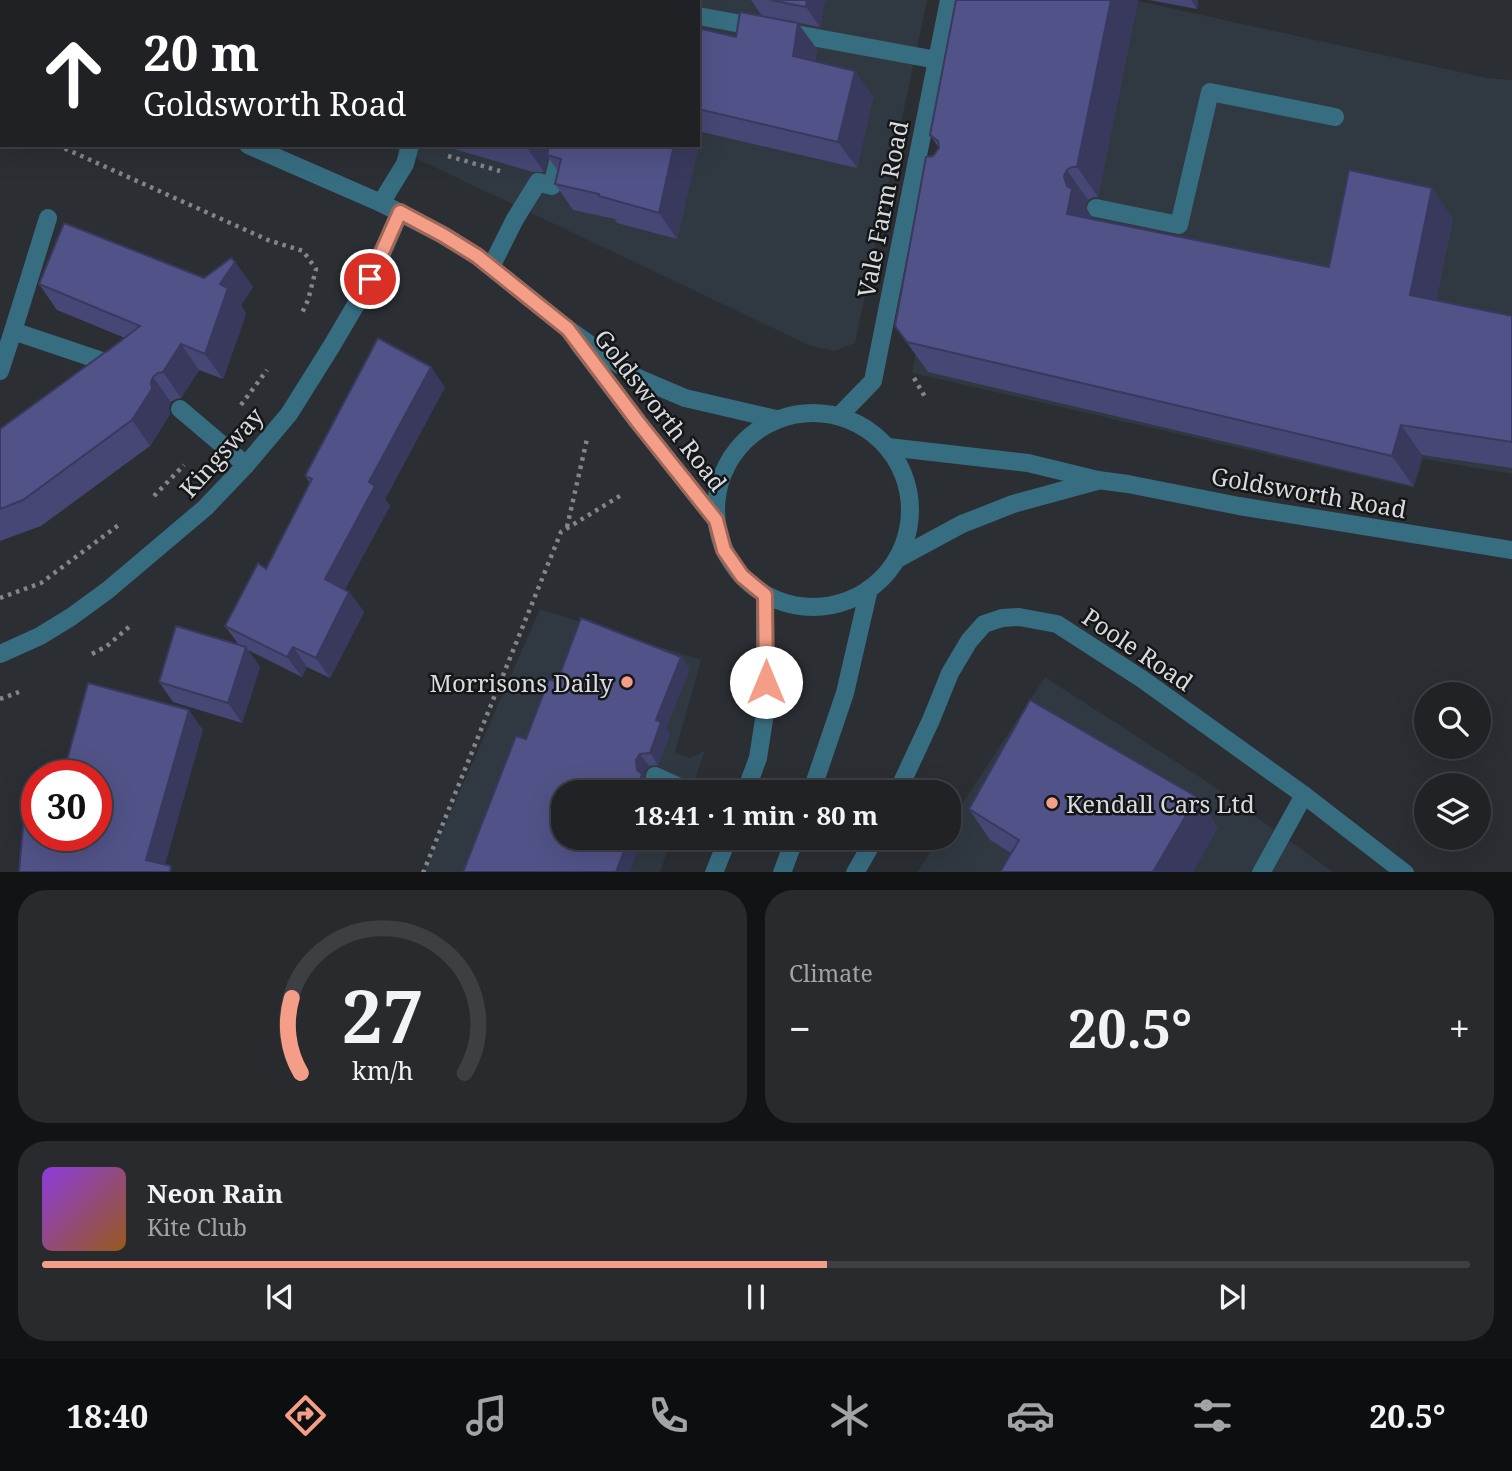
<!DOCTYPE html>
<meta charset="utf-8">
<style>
:root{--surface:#202226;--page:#282a2e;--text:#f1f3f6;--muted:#a2a4a7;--line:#3d3f43;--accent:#f49e88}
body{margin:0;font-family:"Noto Serif",serif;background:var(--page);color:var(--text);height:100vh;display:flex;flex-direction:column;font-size:26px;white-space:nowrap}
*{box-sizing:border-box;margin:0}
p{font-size:23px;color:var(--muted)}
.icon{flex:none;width:38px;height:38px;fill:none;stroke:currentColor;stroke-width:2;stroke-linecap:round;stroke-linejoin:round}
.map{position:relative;height:872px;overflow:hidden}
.side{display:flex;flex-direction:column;gap:18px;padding:18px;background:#121315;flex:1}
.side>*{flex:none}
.guide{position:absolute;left:0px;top:0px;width:700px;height:147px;box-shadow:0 7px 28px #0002,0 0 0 2px var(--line);background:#202124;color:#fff;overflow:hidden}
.buttons{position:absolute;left:1414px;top:682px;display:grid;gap:14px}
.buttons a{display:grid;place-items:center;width:77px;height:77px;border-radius:50%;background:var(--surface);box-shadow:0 7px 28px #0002,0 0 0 2px var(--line);font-size:35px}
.speed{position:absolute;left:21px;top:760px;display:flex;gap:14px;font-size:35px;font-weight:700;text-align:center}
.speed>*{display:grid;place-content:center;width:91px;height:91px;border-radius:50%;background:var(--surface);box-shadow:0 7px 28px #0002,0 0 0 2px var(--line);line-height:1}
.speed .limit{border:10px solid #d22;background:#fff;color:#111}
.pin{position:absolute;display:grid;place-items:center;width:60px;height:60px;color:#fff;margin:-30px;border:4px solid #fff;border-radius:50%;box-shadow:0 2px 7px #0007}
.me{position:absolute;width:77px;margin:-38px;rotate:0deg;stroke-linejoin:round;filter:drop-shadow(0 0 5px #0008)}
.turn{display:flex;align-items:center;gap:24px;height:147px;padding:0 28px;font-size:32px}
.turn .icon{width:91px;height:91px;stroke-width:2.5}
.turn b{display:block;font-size:49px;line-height:60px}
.big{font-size:52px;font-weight:700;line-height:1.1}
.side .tile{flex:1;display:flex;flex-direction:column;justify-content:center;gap:10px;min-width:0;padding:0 24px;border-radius:28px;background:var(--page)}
.side .dial{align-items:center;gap:0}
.dial svg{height:182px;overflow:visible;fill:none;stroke:var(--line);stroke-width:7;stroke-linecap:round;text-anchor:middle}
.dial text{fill:var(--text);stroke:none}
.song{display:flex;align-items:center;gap:21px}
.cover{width:84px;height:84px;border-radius:10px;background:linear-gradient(135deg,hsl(270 70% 55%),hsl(30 70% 35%))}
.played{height:7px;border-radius:4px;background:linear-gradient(90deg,var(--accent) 55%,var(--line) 55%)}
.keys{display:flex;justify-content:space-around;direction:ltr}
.heat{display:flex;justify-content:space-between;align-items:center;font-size:38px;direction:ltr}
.side .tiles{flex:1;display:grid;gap:18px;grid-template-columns:1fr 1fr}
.tile:last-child{grid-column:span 2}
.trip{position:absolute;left:551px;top:780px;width:410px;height:70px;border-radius:28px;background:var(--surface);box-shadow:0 7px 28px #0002,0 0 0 2px var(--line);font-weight:700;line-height:70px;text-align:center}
.tab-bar{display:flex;height:112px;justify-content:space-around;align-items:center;background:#0d0e0f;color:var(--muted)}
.tab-bar .icon{width:49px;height:49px}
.tab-bar .active{color:var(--accent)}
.tab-bar b{font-size:32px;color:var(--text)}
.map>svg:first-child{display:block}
</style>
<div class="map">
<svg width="1512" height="873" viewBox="0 0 1512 873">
<rect width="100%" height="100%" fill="#2b2e33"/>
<g fill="#303841">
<path d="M 340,0 L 927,0 L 855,343 L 835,351 L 811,346 L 388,145 L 698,145 L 698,2 L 340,2 Z"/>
<path d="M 983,0 L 1134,0 L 1487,78 L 1512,80 L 1512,474 L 1423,459 L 1414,488 L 912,373 Z"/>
<path d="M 540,609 L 701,660 L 675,753 L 690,758 L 705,751 L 690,793 L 564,793 L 564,838 L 672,838 L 660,872 L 424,873 Z"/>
<path d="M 1045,677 L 1209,783 L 1333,872 L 917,873 L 939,838 L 948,838 L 949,824 Z"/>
</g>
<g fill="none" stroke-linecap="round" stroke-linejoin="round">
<g stroke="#828589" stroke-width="4.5" stroke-dasharray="3.5 5" stroke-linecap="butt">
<path d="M 0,112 L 2,113"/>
<path d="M 57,145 L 268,240 L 303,251 L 316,269 L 308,300 L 301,315"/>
<path d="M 448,156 L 500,171"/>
<path d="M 914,378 L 925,397"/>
<path d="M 241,405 L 267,370"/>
<path d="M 154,496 L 184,465"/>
<path d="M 567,527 L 587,439"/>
<path d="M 0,598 L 41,583 L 120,524"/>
<path d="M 92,654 L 107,646 L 130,626"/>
<path d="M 0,699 L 19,692"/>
<path d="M 423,873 L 561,532 L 623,494"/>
</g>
<g stroke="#376d81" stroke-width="18">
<path d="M 52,2 L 53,0"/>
<path d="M 552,2 L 552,0"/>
<path d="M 698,16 L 937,60"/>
<path d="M 381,203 L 405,164 L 410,145"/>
<path d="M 1096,208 L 1179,225 L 1210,92 L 1335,117"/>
<path d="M 491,267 L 515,219 L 538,182 L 552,186 L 562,145"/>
<path d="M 13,331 L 48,218"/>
<path d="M 0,371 L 13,331 L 117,366"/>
<path d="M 180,409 L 246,465"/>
<path d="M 655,776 L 693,793"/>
</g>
<g stroke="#376d81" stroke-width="18">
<path d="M 0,38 L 2,38"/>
<path d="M 248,145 L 381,203 L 443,235 L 477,256 L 568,329 L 638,378 L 685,398 L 776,419"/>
<path d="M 578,343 L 638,422 L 716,520"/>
<circle cx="813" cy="510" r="97"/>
<path d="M 839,416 L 873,381 L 949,0"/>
<path d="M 888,447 L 1028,463 L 1098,480 L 1128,484 L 1239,506 L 1512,550"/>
<path d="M 899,558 L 962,524 L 1013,504 L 1097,481"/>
<path d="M 0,654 L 40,636 L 71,617 L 108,590 L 205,508 L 246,465 L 289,414 L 331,347 L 371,279 L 400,212"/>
<path d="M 745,793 L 758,758 L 765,713 L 765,595"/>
<path d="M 811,793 L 845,693 L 869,589"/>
<path d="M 897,793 L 931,720 L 950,673 L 969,641 L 984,624 L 1002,618 L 1019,617 L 1057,624 L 1142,679 L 1304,795 L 1405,873"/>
<path d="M 714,873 L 728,838"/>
<path d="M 782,873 L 795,838"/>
<path d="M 855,873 L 875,838"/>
<path d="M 1261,873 L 1304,795"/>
</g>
</g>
<g fill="#464774">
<path d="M 168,0 L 508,0 L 508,2 L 174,2 Z"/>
<path d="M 751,0 L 825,0 L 820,27 L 762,16 Z"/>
<path d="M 956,0 L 1138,0 L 1098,197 L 1093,197 L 1088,200 L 1085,206 L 1093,219 L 1329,267 L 1453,218 L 1436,300 L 1512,316 L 1512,468 L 1422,455 L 1413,486 L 928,372 L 895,326 L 933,156 L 939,148 L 930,135 Z"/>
<path d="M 1149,0 L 1198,0 L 1197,9 Z"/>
<path d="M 698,28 L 736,37 L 817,49 L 815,62 L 855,71 L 873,97 L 857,168 L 702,132 L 677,239 L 617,223 L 615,219 L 573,210 L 555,184 L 558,171 L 548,157 L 544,172 L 533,172 L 440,145 L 698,145 Z"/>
<path d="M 235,262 L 253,287 L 241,305 L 246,314 L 223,379 L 199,370 L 181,398 L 176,399 L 171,402 L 169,408 L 170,414 L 150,446 L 41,526 L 0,541 L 0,429 L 125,338 L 57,310 L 39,284 L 204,278 Z"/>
<path d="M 445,387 L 385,499 L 390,506 L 345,589 L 349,592 L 364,612 L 330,678 L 307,667 L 302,677 L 248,650 L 260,667 L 242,723 L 173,702 L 159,682 L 239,645 L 225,626 L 266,569 L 310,483 L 305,476 Z"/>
<path d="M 681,657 L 689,669 L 666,729 L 670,734 L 658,765 L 649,766 L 644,772 L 645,779 L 651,786 L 650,789 L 652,793 L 564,793 L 642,838 L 629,872 L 463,872 L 526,739 L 557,682 Z"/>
<path d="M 1197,797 L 1218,828 L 1011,853 L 990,840 L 969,809 Z"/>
</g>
<g fill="#39395e">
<rect x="482" y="0" width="26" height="2"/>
<path d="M 652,0 L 676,0 L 676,2 L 651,2 Z"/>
<path d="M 807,0 L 825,0 L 820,27 L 806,7 Z"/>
<path d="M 1111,0 L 1138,0 L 1098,197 L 1077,167 Z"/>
<path d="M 1191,0 L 1198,0 L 1197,9 Z"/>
<path d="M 798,23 L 817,49 L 811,83 L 793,56 Z"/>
<path d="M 855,71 L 873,97 L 857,168 L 838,142 Z"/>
<path d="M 698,127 L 702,132 L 677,239 L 659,213 L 674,145 L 698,145 Z"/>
<path d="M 525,145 L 551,145 L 547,155 L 548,157 L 544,172 Z"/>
<path d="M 1067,170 L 1088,200 L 1085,206 L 1093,219 L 1067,214 L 1064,176 Z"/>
<path d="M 1432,188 L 1453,218 L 1431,325 L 1410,295 Z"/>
<path d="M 235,262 L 253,287 L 241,305 L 246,314 L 223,379 L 205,354 L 220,284 Z"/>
<path d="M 181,344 L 199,370 L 181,398 L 163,372 Z"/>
<path d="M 431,367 L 445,387 L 385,499 L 390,506 L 339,600 L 325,579 L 369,482 Z"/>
<path d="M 153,377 L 171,402 L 169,408 L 170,414 L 150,446 L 132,420 Z"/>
<path d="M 1401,425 L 1422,455 L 1413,486 L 1392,456 Z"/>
<path d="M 349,592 L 364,612 L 330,678 L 316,658 Z"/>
<path d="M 246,647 L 260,667 L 242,723 L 228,703 Z"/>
<path d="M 293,647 L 307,667 L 302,677 L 287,657 Z"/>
<path d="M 681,657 L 689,669 L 666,729 L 670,734 L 658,765 L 650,753 L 656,720 Z"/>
<path d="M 189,710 L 203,730 L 163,872 L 146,860 Z"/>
<path d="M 640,754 L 649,766 L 644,772 L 645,779 L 651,786 L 650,789 L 652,793 L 646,793 L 639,782 L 636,760 Z"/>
<path d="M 1197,797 L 1218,828 L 1193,872 L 1153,872 Z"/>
<path d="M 629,838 L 642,838 L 629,872 L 616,872 Z"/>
</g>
<g fill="#515287" stroke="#39395e" stroke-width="2">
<path d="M 240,0 L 482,0 L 482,2 L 247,2 Z"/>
<path d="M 596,0 L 652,0 L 651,2 L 596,2 Z"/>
<path d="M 770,0 L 807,0 L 806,7 Z"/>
<path d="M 956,0 L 1111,0 L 1077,167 L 1072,167 L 1067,170 L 1064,176 L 1067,186 L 1072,189 L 1067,214 L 1329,267 L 1349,170 L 1432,188 L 1410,295 L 1512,316 L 1512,442 L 1401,425 L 1392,456 L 907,342 L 895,326 L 926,157 L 933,156 L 939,148 L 938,141 L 930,135 Z"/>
<path d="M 740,12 L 798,23 L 793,56 L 855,71 L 838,142 L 698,109 L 698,28 L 736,37 Z"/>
<path d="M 549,145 L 674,145 L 659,213 L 599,196 L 599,194 L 555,184 L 561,159 L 547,155 Z"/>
<path d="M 64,223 L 204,278 L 231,258 L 235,262 L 220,284 L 228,288 L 205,354 L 181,344 L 163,372 L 158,373 L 153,377 L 151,382 L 152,389 L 132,420 L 23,500 L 0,509 L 0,429 L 104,353 L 109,350 L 140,326 L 39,284 Z"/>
<path d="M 378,338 L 431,367 L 369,482 L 375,486 L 325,579 L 349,592 L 316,658 L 293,647 L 287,657 L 225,626 L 258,563 L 266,569 L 312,479 L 305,476 Z"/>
<path d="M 581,618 L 681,657 L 656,720 L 661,722 L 650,753 L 640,754 L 636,760 L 637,770 L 642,774 L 639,782 L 649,788 L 647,793 L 564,793 L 564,838 L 629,838 L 616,872 L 463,872 L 516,736 L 526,739 L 549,679 L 557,682 Z"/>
<path d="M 176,626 L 246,647 L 228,703 L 159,682 Z"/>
<path d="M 88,683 L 189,710 L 146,860 L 171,866 L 170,872 L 19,872 L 25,805 L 37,806 L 37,835 L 96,835 L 96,775 L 63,775 Z"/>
<path d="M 1030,700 L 1197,797 L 1153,872 L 1000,872 L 1019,840 L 969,809 Z"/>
</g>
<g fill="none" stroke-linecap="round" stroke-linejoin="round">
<g stroke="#9f6758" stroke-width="18">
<path id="route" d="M 370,279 L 400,212 L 443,235 L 477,256 L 568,329 L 638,422 L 716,520 L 724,550 L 742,576 L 765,595 L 766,682"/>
</g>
<use href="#route" stroke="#f49e88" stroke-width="12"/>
</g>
<g fill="#f49e88" stroke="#151618" stroke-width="2.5">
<circle cx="627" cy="682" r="7"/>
<circle cx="1052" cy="803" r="7"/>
</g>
<g text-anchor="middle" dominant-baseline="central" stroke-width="5" stroke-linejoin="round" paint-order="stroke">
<g font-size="24" fill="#d8dadd" stroke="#151618">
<text transform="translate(882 209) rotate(-79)">Vale Farm Road</text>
<text transform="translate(661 410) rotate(52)">Goldsworth Road</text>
<text transform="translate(221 452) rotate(-48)">Kingsway</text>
<text transform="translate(1309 492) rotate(10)">Goldsworth Road</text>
<text transform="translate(1138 649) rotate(34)">Poole Road</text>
</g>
<g font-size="24" fill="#d8dadd" stroke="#151618" text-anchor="end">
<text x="613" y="682">Morrisons Daily</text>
<text x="1066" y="803" text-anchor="start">Kendall Cars Ltd</text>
</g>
</g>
</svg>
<div class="buttons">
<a><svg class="icon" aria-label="search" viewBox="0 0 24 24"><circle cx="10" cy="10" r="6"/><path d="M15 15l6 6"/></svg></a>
<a><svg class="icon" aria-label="layers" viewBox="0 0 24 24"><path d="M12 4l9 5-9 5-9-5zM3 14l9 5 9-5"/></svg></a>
</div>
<div class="speed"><div class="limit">30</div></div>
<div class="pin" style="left:370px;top:279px;background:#d93025"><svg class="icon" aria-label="arrive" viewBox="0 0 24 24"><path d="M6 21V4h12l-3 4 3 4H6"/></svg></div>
<svg class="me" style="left:766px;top:682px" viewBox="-20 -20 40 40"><circle r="19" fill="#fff"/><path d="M0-13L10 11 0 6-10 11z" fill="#f49e88"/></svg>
<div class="trip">18:41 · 1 min · 80 m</div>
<div class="guide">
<div class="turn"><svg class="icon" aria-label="ahead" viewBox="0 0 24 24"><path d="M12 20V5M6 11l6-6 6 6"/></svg><div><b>20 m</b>Goldsworth Road</div></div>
</div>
</div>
<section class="side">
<div class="tiles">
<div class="tile dial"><svg viewBox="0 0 100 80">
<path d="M14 69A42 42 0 1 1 86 69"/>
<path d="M14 69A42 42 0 0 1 10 36" stroke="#f49e88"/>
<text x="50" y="56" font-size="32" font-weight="700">27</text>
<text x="50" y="72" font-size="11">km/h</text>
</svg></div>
<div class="tile"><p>Climate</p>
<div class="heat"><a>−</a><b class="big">20.5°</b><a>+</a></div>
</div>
<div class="tile">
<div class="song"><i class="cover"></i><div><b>Neon Rain</b><p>Kite Club</p></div></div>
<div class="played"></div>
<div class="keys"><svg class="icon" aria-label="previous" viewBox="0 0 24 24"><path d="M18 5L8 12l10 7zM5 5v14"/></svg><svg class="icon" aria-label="pause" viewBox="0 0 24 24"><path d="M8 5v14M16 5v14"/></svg><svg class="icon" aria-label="next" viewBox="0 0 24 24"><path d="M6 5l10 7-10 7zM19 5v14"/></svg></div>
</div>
</div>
</section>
<nav class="tab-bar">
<b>18:40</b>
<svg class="icon active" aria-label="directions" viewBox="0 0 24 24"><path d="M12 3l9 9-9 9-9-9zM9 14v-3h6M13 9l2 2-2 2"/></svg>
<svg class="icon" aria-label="music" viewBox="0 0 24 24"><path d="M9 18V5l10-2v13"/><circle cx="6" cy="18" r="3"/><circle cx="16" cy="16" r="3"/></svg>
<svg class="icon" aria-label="phone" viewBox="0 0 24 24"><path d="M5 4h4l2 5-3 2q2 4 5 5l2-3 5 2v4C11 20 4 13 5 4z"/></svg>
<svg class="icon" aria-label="climate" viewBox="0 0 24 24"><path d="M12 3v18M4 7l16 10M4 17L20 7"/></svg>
<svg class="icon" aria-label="car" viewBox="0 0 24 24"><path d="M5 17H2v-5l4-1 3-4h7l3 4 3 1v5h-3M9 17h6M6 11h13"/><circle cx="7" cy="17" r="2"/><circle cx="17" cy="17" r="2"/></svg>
<svg class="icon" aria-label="filters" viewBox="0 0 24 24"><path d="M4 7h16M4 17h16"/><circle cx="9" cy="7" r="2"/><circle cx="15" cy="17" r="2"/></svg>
<b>20.5°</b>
</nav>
